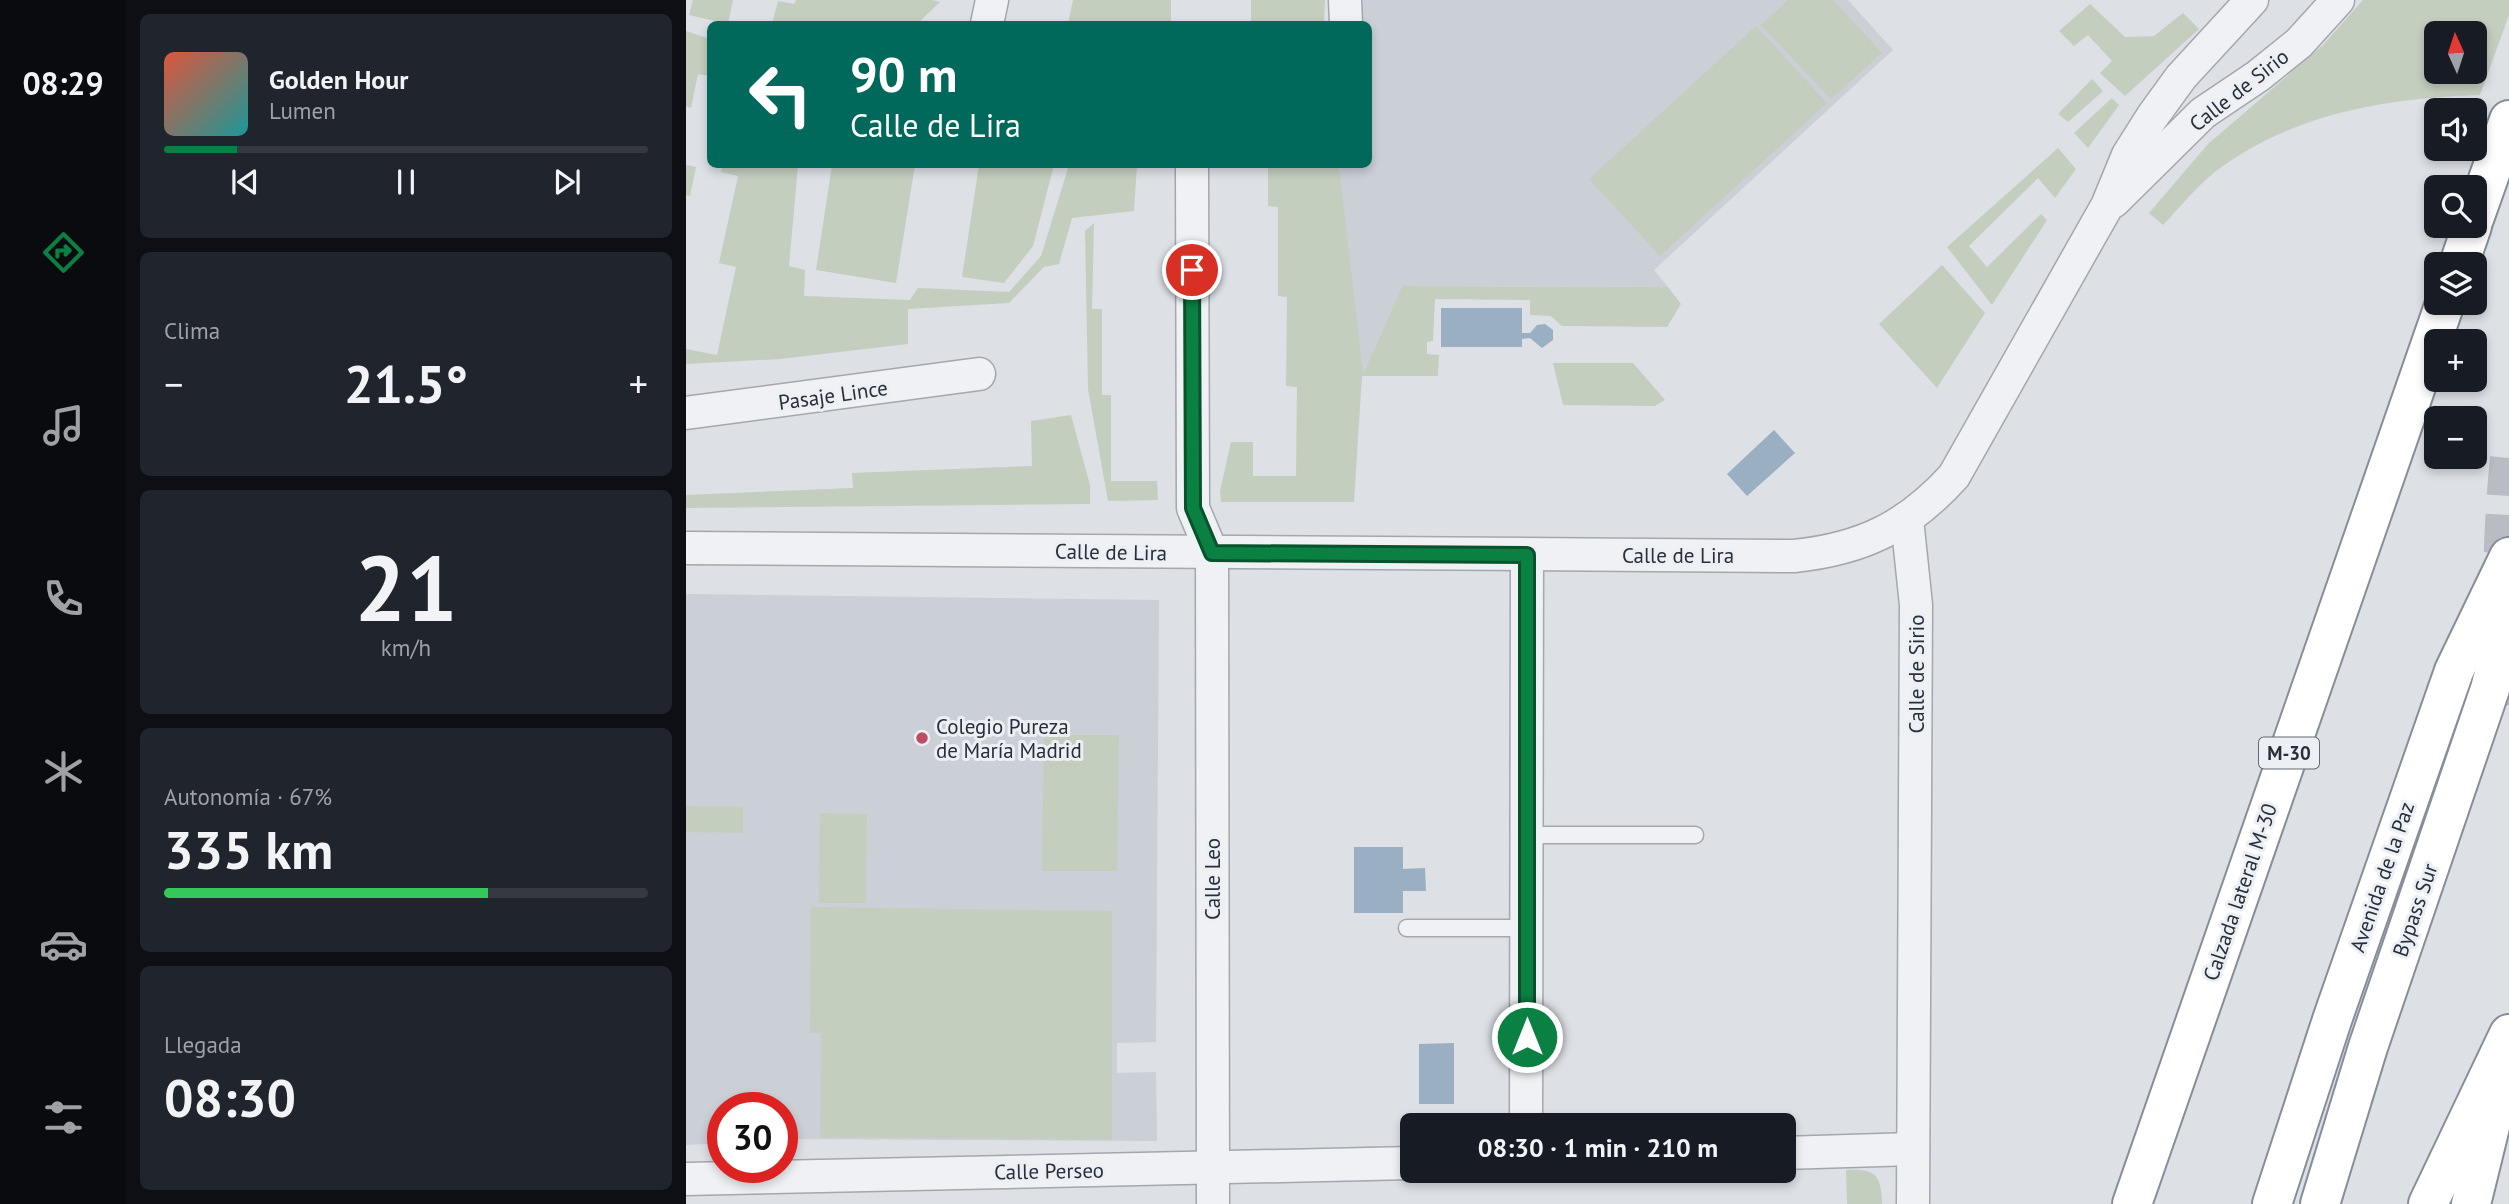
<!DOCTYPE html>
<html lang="es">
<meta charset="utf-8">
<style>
:root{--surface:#171b24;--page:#20242c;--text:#f1f3f6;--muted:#9ea1a6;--line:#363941;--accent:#0b8043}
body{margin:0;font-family:"PT Sans",sans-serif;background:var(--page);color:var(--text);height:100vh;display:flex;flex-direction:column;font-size:26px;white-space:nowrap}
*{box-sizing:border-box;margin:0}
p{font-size:23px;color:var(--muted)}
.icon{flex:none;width:38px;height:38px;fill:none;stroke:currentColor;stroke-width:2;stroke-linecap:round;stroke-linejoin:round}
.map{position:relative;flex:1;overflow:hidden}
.drawer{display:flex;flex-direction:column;gap:14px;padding:14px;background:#0d0f14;width:560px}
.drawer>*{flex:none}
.banner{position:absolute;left:21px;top:21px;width:665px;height:147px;border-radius:10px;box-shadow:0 4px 10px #0003;background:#00695c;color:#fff;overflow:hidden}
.needle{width:46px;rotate:357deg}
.buttons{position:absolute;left:1738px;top:21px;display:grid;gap:14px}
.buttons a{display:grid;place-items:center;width:63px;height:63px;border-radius:10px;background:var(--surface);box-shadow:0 4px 10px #0003;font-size:35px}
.speed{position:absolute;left:21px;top:1092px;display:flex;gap:14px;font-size:35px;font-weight:700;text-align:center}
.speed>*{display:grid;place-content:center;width:91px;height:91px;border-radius:50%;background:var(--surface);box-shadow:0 4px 10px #0003;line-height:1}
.speed .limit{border:10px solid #d22;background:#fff;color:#111}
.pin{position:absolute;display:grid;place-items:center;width:60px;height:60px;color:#fff;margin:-30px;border:4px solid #fff;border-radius:50%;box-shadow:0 2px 7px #0007}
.me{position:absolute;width:77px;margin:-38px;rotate:0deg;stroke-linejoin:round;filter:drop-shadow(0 0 5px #0008)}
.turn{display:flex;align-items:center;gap:24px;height:147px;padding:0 28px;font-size:32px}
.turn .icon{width:91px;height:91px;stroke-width:2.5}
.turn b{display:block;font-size:49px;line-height:60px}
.big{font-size:52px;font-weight:600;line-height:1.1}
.drawer .card{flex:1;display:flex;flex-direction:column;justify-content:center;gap:10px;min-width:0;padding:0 24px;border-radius:10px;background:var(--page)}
.drawer .dial{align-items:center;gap:0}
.dial b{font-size:91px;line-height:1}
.song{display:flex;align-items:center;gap:21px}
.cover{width:84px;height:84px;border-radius:10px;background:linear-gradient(135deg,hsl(10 70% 55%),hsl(180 70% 35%))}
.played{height:7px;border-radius:4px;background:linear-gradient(90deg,var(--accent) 15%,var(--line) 15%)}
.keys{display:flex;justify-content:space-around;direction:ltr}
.heat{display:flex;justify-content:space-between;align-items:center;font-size:38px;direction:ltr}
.charge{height:10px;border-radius:5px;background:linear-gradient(90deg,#34c759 67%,var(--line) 0)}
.trip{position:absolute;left:714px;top:1113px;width:396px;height:70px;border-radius:10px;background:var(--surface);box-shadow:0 4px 10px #0003;font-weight:600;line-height:70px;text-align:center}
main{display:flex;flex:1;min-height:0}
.tabs{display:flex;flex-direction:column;width:126px;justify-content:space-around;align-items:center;background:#090b0e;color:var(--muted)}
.tabs .icon{width:49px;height:49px}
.tabs .on{color:var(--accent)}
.tabs b{font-size:32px;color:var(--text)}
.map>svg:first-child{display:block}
</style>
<main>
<nav class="tabs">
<b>08:29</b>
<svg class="icon on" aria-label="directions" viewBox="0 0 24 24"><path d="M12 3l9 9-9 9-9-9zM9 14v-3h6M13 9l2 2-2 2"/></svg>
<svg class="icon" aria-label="music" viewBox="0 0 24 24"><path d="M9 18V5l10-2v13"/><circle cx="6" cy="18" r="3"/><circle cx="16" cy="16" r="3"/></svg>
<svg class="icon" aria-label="phone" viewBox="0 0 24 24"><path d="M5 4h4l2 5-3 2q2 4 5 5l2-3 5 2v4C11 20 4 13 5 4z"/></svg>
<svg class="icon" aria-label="climate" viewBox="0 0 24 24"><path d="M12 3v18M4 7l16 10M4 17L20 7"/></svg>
<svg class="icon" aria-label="car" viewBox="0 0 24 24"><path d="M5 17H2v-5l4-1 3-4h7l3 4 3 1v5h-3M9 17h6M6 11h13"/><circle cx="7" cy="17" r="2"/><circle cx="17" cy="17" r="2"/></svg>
<svg class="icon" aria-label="filters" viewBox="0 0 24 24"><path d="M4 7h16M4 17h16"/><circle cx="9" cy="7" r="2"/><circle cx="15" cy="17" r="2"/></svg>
</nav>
<section class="drawer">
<div class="card">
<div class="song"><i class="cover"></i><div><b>Golden Hour</b><p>Lumen</p></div></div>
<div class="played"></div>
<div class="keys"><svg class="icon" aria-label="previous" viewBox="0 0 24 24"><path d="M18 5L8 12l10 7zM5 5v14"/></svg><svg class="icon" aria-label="pause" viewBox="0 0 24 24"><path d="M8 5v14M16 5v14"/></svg><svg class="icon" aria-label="next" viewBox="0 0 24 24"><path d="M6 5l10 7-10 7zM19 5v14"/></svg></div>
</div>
<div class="card"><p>Clima</p>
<div class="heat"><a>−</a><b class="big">21.5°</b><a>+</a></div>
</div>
<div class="card dial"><b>21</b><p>km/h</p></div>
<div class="card"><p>Autonomía · 67%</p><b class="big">335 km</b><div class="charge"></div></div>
<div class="card"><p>Llegada</p><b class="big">08:30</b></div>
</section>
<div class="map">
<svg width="1823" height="1204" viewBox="0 0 1823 1204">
<rect width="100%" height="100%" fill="#dde0e5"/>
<g fill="#cbcfd6">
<path d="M 678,0 L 1162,0 L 1207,50 L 968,270 L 982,287 L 716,286 L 676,376 L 653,165 L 682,164 L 682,24 L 652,24 Z"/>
<path d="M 0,594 L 473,600 L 470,1042 L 431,1043 L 431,1073 L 470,1072 L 471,1141 L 96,1139 L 96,1108 L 37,1108 L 37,1143 L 0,1145 Z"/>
</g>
<g fill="#c3cebf" fill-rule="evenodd">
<path d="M 7,0 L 47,0 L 42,24 L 3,15 Z"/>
<path d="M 110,0 L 246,0 L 254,2 L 231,24 L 86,24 L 92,1 L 108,4 Z"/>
<path d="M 387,0 L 485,0 L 485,24 L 382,24 Z"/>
<path d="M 565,0 L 639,0 L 638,24 L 565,24 Z"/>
<path d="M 1102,0 L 1147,0 L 1196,53 L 1145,99 L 1075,25 Z"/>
<path d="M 1677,0 L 1823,0 L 1823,15 L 1794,95 C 1701,98 1607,113 1530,171 C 1511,186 1494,207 1477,225 L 1463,213 L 1522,144 L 1637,45 ZM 1750,33 L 1788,33 L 1788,72 L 1750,72 Z"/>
<path d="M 1404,4 L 1439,37 L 1468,36 L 1497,13 L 1513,29 L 1439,96 L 1414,73 L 1426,61 L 1402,35 L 1388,46 L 1373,31 Z"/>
<path d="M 1070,26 L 1141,103 L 974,256 L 903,179 Z"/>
<path d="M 0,31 L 24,39 L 24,76 L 12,74 L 5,108 L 0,106 Z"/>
<path d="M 1406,79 L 1417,91 L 1382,122 L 1372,114 Z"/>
<path d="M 1426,98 L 1433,105 L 1402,148 L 1388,133 Z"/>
<path d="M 1372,148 L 1390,169 L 1369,198 L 1352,178 L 1283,246 L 1301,267 L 1355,214 L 1361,220 L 1306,305 L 1261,247 Z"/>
<path d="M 0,165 L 10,167 L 4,196 L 0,195 Z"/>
<path d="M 37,165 L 112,165 L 103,266 L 119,270 L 118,296 L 224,300 L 232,288 L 323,292 L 355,256 L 383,165 L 451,165 L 448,211 L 386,218 L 373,264 L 358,267 L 323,303 L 222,309 L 222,344 L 94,359 L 0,364 L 0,349 L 31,355 L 50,267 L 33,263 L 52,176 L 35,172 Z"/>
<path d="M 146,165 L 229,165 L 210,283 L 130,270 Z"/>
<path d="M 293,165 L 368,165 L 347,246 L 318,283 L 276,277 Z"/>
<path d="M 582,165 L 653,165 L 677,374 L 716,286 L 982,287 L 995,304 L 981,327 L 876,326 L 865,316 L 844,315 L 844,300 L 749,299 L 747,341 L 741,342 L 741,354 L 753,355 L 752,376 L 676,376 L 668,502 L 535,502 L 534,491 L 545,442 L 567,442 L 567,476 L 610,476 L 611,387 L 600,386 L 601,297 L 592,296 L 592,207 L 582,206 Z"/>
<path d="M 408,223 L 406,309 L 416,309 L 416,395 L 425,395 L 425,481 L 471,481 L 472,500 L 422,501 L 402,389 L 399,231 Z"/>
<path d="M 1256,265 L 1299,313 L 1251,388 L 1193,324 Z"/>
<path d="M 867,363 L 947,363 L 979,400 L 969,406 L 877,405 Z"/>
<path d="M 385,415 L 404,485 L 404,504 L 0,508 L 0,495 L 167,488 L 166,473 L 346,466 L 345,421 Z"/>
<path d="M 358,735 L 433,735 L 431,871 L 356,871 Z"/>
<path d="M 0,806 L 57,807 L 57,833 L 0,832 Z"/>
<path d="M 134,813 L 181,814 L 180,903 L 133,903 Z"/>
<path d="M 125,907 L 426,911 L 426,1140 L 134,1137 L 135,1033 L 124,1033 Z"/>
<path d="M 1160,1170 C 1190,1168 1195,1175 1196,1204 L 1161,1204 Z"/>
</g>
<g fill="#9bafc2">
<path d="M 755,308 L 836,308 L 836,333 L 844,333 L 851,325 L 859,324 L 867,330 L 867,340 L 856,348 L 844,338 L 836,339 L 836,347 L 755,347 Z"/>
<path d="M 1088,430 L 1109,453 L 1061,496 L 1041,474 Z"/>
<path d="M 668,847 L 717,847 L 717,869 L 739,868 L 740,891 L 717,891 L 717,913 L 668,913 Z"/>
<path d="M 768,1043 L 768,1104 L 733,1104 L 733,1044 Z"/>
</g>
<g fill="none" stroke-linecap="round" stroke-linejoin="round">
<path stroke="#b9bdc3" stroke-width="38" stroke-dasharray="38 19" stroke-linecap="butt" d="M 1823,458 C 1815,540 1813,624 1823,705"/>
<g stroke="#a3a7ae" stroke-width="19">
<g id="service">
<path d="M 842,835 L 1009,835"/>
<path d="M 721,928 L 842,928"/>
</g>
</g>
<g stroke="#a3a7ae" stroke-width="35">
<g id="minor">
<path d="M 659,0 L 660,23"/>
<path d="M 301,24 L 306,0"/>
<path d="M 506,165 L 507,508 L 526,553 L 527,1204"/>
<path d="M 1428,201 L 1517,113 L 1572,76 L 1613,43 L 1652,0"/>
<path d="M 0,413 L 293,374"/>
<path d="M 1221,519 L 1230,605 L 1227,1204"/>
<path d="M 0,548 L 1108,556 C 1176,549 1222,527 1268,476 L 1421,206 L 1442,155 L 1466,117 L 1495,77 L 1566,0"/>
<path d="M 840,1125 L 841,555"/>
<path d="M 1097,1153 L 1227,1149"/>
<path d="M 0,1179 L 726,1163"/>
</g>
</g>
<g stroke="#868e9a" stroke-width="42">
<g id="motorway">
<path d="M 1788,219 L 1823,120"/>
<path d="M 1773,264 L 1786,226"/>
<path d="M 1446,1204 L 1759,303"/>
<path d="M 1586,1204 L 1646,1020 L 1768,671 L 1823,557"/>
<path d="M 1634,1204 L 1682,1047 L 1804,689 L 1823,615"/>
<path d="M 1742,1204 L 1823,1034"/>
<path d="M 1785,1204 L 1812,1094"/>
</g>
</g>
<use href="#service" stroke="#eff1f4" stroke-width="16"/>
<use href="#minor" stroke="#eff1f4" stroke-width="32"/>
<use href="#motorway" stroke="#fff" stroke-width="38"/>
</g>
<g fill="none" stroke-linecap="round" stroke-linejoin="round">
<g stroke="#07532c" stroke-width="18">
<path id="route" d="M 506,270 L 507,508 L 526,553 L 841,555 L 841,1037"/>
</g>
<use href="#route" stroke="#0b8043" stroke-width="12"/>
</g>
<circle fill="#be4d63" stroke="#eceff3" stroke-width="2.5" cx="236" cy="738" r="7"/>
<g text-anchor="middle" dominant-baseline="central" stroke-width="6" stroke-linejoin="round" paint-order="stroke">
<rect fill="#eceff3" stroke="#636972" stroke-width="2" x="1573" y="737.5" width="60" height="31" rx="5"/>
<g font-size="19" font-weight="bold" fill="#282f3a">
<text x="1603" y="753">M-30</text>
</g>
<g font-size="21" fill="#282f3a" stroke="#eceff3">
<text transform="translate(1553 90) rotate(-38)">Calle de Sirio</text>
<text transform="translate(147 395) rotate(-8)">Pasaje Lince</text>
<text transform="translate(425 552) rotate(1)">Calle de Lira</text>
<text x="992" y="555">Calle de Lira</text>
<text transform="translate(1230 674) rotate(-90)">Calle de Sirio</text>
<text transform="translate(1696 877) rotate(-71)">Avenida de la Paz</text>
<text transform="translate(526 879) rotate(-90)">Calle Leo</text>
<text transform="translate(1554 892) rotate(-71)">Calzada lateral M-30</text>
<text transform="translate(1729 910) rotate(-71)">Bypass Sur</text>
<text transform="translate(363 1171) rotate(-1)">Calle Perseo</text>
</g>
<g font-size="21" fill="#282f3a" stroke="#eceff3" text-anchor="start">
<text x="250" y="726">Colegio Pureza<tspan x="250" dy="24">de María Madrid</tspan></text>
</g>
</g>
</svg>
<div class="buttons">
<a><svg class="needle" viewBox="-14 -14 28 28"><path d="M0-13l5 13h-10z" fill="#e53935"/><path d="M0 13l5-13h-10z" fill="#9ea1a6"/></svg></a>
<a><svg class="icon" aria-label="sound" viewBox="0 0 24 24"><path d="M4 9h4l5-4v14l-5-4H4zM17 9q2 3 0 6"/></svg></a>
<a><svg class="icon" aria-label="search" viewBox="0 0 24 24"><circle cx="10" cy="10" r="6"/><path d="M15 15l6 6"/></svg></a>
<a><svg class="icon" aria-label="layers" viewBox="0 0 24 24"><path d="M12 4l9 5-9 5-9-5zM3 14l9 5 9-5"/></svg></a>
<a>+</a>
<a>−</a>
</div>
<div class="speed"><div class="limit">30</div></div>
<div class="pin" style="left:506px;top:270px;background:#d93025"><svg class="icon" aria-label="arrive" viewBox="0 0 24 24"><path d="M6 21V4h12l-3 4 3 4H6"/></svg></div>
<svg class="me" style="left:841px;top:1037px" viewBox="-20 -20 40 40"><circle r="17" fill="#0b8043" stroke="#fff" stroke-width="3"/><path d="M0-11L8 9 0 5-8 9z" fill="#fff"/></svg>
<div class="trip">08:30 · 1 min · 210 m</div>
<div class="banner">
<div class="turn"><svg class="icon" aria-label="left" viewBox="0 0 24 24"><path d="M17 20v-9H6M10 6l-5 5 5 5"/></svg><div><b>90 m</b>Calle de Lira</div></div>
</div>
</div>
</main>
